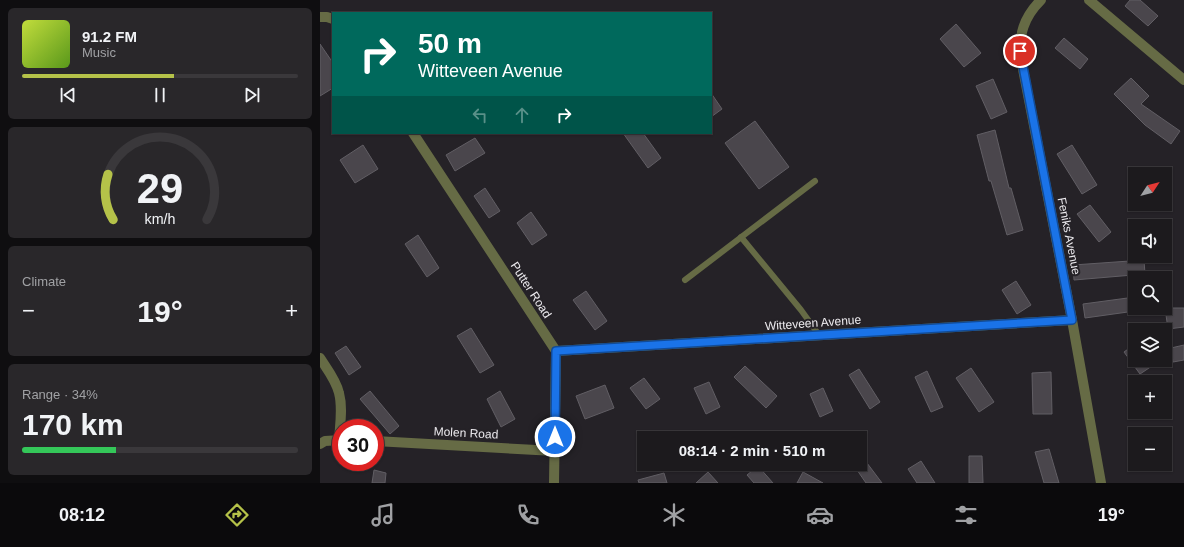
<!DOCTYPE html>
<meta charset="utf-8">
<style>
:root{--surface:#1c1a1d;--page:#29272a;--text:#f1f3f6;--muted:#a0a1a4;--line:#3a383b;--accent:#b5c249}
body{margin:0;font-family:Helvetica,sans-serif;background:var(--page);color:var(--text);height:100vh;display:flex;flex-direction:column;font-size:15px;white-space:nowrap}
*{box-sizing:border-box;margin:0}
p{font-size:13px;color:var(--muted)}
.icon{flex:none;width:22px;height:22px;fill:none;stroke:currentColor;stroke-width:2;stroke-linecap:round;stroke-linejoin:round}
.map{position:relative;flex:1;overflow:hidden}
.details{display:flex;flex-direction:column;gap:8px;padding:8px;background:#0f0e10;width:320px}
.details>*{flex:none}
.guide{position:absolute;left:12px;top:12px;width:380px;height:122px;border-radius:0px;box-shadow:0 1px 3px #0004,0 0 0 1px var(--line);background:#00695c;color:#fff;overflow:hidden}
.needle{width:26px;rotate:54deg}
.buttons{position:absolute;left:808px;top:167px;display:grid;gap:8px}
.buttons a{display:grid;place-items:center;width:44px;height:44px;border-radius:0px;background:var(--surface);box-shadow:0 1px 3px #0004,0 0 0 1px var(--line);font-size:20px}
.speed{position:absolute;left:12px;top:419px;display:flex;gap:8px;font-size:20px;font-weight:700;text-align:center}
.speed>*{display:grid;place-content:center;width:52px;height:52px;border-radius:50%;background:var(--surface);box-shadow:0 1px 3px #0004,0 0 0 1px var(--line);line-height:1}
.speed .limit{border:6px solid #d22;background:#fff;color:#111}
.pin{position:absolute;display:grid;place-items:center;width:34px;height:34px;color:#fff;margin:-17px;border:2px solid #fff;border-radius:50%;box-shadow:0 1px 4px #0007}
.me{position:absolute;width:44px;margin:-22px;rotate:0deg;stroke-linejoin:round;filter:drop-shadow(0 0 3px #0008)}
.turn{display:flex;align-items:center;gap:14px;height:84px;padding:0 20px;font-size:18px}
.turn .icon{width:52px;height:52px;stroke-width:2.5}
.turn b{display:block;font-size:28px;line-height:34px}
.lanes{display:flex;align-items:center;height:38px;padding:0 20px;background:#0003;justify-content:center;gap:20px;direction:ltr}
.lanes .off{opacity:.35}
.big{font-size:30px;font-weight:700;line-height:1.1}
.details .widget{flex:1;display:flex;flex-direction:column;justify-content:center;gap:6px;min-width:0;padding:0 14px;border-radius:6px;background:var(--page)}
.details .dial{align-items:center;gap:0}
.dial svg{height:104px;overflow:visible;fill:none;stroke:var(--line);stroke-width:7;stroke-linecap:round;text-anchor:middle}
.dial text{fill:var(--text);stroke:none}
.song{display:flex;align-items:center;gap:12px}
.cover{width:48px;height:48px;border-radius:6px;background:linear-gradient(135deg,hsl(70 70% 55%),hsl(90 70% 35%))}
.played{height:4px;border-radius:2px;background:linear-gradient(90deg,var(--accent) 55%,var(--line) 55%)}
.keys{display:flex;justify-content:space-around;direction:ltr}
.heat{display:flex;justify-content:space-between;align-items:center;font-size:22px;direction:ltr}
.charge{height:6px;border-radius:3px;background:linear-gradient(90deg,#34c759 34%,var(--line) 0)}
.trip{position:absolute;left:317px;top:431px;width:230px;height:40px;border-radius:0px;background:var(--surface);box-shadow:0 1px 3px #0004,0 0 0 1px var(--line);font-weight:700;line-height:40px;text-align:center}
.dock{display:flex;height:64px;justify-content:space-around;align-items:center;background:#0b0a0c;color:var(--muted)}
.dock .icon{width:28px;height:28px}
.dock .on{color:var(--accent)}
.dock b{font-size:18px;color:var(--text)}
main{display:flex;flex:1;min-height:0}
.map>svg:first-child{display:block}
</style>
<main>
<section class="details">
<div class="widget">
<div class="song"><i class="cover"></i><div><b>91.2 FM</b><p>Music</p></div></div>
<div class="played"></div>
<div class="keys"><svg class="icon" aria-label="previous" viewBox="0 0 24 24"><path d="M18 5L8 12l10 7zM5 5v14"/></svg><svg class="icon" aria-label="pause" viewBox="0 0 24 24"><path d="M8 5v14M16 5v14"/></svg><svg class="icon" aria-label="next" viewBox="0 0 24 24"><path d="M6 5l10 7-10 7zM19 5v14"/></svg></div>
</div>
<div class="widget dial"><svg viewBox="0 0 100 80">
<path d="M14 69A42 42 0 1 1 86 69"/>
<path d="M14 69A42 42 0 0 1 10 34" stroke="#b5c249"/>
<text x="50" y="56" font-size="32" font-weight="700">29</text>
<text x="50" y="72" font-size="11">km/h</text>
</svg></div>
<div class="widget"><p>Climate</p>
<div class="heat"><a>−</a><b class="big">19°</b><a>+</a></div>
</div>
<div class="widget"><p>Range · 34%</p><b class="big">170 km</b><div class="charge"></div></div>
</section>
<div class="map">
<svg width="864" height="483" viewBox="0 0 864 483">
<rect width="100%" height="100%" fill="#252227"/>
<g fill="#4a464c" stroke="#615e64">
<path d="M 810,0 L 820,0 L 838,16 L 828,26 L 805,6 Z"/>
<path d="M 636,24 L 661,53 L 644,67 L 620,39 Z"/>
<path d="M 744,38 L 768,59 L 760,69 L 735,48 Z"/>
<path d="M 0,44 L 13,63 L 13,88 L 0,96 Z"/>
<path d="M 811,78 L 829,96 L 821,104 L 860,131 L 851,144 L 825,125 L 794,94 Z"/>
<path d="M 673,79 L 687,112 L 671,119 L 656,86 Z"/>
<path d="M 391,93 L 402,109 L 391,117 Z"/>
<path d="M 435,121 L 469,167 L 439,189 L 405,143 Z"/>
<path d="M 675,130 L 689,188 L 691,188 L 703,230 L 687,235 L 671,181 L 669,181 L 657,135 Z"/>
<path d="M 303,133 L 323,133 L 341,158 L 328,168 Z"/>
<path d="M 155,138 L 165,153 L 135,171 L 126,155 Z"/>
<path d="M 43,145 L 58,169 L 35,183 L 20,160 Z"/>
<path d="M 752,145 L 777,185 L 762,194 L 737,154 Z"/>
<path d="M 165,188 L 180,211 L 169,218 L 154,196 Z"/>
<path d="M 770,205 L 791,232 L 779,242 L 757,214 Z"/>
<path d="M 211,212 L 227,235 L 212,245 L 197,223 Z"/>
<path d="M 98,235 L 119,268 L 107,277 L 85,244 Z"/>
<path d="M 824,260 L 825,274 L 754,280 L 753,265 Z"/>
<path d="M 696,281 L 711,305 L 697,314 L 682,290 Z"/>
<path d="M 266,291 L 287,321 L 275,330 L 253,300 Z"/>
<path d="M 815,297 L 815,311 L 765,318 L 763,304 Z"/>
<path d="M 845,308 L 864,308 L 864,327 L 848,329 Z"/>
<path d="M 151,328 L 174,365 L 160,373 L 137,336 Z"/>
<path d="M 815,344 L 815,360 L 841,360 L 820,374 L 804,352 Z"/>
<path d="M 864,345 L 864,360 L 853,362 L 851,348 Z"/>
<path d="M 26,346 L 41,367 L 29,375 L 15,353 Z"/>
<path d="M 425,366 L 457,396 L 446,408 L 414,377 Z"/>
<path d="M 651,368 L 674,402 L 659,412 L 636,378 Z"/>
<path d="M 539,369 L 560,402 L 550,409 L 529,375 Z"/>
<path d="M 607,371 L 623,407 L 611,412 L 595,377 Z"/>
<path d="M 731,372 L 732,414 L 713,414 L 712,373 Z"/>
<path d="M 324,378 L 340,399 L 326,409 L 310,388 Z"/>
<path d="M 389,382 L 400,407 L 386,414 L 374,388 Z"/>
<path d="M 285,385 L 294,408 L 265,419 L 256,396 Z"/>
<path d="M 503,388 L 513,411 L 500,417 L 490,394 Z"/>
<path d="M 50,391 L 79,426 L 70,434 L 40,399 Z"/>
<path d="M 180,391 L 195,419 L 181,427 L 167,399 Z"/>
<path d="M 729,449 L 739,483 L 724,483 L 715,452 Z"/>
<path d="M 649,456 L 662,456 L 663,483 L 649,483 Z"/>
<path d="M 601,461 L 615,483 L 597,483 L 588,469 Z"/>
<path d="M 547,463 L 562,483 L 546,483 L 537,470 Z"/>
<path d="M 438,466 L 453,483 L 434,483 L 427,475 Z"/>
<path d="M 54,470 L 66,473 L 65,483 L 52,483 Z"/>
<path d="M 388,472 L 398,483 L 376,483 Z"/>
<path d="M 483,472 L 503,483 L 477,483 Z"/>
<path d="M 344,473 L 347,483 L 319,483 L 318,480 Z"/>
</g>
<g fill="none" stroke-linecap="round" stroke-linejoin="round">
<g stroke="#666b45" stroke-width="6">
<path d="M 421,237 L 481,310 L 499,335"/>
<path d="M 365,280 L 495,181"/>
</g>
<g stroke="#666b45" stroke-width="10">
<path d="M 721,0 C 704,17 698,35 701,59 L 752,320 L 781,483"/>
<path d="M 769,0 L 864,80"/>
<path d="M 0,17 L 7,17 L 13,19"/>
<path d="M 93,133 L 236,351 L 234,483"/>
<path d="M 236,351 L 752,320"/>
<path d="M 0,358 C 7,369 16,380 19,393 C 23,408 20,424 19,440"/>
<path d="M 55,441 L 235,451"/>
<path d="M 0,444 L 5,441 L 21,440"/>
</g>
</g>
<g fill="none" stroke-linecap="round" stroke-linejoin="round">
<g stroke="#114b97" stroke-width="10">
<path id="route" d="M 235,437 L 236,351 L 752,320 L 700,51"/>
</g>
<use href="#route" stroke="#1a73e8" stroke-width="7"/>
</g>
<g text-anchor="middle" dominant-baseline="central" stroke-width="4" stroke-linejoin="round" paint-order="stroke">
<g font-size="12" fill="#eceaee" stroke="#252227">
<text transform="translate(749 236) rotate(79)">Feniks Avenue</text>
<text transform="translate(211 290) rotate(57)">Putter Road</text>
<text transform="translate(493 323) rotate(-4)">Witteveen Avenue</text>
<text transform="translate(146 433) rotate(3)">Molen Road</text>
</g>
</g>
</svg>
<div class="buttons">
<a><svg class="needle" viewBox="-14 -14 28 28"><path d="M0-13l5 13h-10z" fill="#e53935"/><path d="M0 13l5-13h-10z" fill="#a0a1a4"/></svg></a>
<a><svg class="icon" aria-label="sound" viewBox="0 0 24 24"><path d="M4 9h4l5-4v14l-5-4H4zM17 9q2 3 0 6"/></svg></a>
<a><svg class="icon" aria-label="search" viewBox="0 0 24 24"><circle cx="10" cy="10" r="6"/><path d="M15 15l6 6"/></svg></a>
<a><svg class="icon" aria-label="layers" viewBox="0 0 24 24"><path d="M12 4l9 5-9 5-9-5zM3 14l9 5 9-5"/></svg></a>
<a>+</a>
<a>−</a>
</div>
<div class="speed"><div class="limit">30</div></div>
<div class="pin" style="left:700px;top:51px;background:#d93025"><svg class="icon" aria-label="arrive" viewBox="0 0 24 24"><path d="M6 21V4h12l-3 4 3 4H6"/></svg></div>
<svg class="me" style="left:235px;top:437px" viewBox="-20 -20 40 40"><circle r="17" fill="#1a73e8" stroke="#fff" stroke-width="3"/><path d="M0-11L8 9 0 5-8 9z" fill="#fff"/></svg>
<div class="trip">08:14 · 2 min · 510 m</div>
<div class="guide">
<div class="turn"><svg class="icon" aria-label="right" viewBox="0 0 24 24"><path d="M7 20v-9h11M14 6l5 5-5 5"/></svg><div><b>50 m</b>Witteveen Avenue</div></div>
<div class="lanes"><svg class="icon off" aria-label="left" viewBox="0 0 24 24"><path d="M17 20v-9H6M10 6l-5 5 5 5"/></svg><svg class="icon off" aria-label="ahead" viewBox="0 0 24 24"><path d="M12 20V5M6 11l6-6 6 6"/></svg><svg class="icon" aria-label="right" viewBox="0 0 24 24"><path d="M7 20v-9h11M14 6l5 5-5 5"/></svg></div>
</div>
</div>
</main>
<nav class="dock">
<b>08:12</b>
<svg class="icon on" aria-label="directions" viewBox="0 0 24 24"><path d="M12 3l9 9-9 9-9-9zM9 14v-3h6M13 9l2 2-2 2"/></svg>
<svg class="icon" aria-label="music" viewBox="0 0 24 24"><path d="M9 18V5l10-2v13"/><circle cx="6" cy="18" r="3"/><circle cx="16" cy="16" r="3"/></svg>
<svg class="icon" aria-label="phone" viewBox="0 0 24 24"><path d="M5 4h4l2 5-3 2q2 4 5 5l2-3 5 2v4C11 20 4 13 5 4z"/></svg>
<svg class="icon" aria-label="climate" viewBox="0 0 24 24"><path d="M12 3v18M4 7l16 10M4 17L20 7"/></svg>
<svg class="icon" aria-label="car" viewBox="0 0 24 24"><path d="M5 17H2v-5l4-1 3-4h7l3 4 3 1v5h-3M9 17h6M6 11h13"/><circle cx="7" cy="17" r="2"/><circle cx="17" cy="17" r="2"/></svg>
<svg class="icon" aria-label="filters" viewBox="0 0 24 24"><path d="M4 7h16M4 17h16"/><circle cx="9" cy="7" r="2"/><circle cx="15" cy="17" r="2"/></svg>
<b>19°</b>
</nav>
